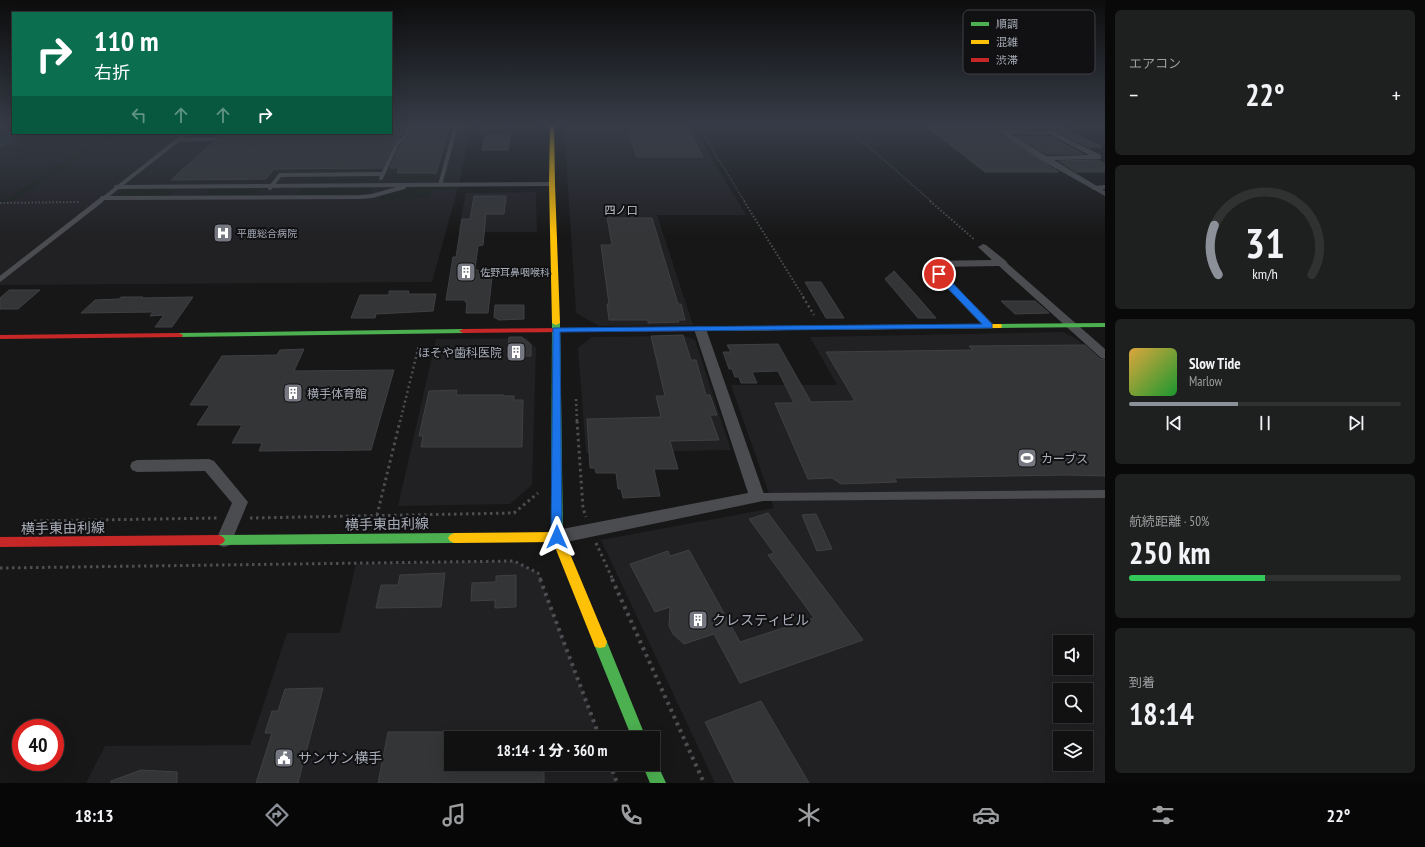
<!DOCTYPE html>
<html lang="ja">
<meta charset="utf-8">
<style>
:root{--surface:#111;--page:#1e1f1f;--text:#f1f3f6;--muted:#9c9d9f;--line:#303131;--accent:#8c9099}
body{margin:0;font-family:"PT Sans Narrow","Noto Sans JP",sans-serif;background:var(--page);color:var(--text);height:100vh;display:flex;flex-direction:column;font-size:15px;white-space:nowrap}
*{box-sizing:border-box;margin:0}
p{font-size:13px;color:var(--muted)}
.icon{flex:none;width:22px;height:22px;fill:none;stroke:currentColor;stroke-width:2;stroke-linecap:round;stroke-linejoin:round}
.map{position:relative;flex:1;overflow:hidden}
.details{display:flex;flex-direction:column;gap:10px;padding:10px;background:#090909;width:320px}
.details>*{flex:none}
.banner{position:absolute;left:12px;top:12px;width:380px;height:122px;border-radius:0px;box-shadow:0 4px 16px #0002,0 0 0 1px var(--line);background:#0b6e4f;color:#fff;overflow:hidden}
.controls{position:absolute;left:1053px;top:635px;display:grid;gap:8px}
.controls a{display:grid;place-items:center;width:40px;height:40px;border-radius:0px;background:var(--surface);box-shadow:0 4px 16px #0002,0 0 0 1px var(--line);font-size:20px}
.speed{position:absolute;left:12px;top:719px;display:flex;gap:8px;font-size:20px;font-weight:700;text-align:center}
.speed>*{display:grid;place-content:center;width:52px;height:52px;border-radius:50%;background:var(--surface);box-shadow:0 4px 16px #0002,0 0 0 1px var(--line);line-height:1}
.speed .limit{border:6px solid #d22;background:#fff;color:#111}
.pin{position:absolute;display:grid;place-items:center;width:34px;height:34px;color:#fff;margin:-17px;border:2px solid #fff;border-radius:50%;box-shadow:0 1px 4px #0007}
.me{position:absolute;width:44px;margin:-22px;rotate:0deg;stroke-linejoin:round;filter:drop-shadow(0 0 3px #0008)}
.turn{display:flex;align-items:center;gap:14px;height:84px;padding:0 16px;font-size:18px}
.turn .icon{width:52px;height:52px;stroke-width:2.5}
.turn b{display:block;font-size:28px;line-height:34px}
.lanes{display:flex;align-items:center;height:38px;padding:0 16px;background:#0003;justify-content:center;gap:20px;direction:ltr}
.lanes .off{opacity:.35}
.big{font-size:30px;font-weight:800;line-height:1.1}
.details .tile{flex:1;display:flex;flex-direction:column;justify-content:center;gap:6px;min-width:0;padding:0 14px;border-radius:6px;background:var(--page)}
.details .dial{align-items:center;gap:0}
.dial svg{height:104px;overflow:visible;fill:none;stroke:var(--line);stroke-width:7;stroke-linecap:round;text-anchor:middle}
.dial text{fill:var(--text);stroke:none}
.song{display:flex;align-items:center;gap:12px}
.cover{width:48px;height:48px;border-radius:6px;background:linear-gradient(135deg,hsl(40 70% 55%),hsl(130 70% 35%))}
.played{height:4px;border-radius:2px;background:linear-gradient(90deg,var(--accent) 40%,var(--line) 40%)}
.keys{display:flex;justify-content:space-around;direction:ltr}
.heat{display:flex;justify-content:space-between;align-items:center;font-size:22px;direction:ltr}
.charge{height:6px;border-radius:3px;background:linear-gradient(90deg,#34c759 50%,var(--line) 0)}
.trip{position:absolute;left:444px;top:731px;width:216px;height:40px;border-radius:0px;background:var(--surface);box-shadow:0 4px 16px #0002,0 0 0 1px var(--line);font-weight:800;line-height:40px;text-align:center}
.menu{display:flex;height:64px;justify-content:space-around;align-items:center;background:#070707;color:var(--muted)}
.menu .icon{width:28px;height:28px}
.menu .active{color:var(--accent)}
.menu b{font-size:18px;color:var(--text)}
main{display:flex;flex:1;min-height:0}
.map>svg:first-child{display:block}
</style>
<main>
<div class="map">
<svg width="1105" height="783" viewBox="0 0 1105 783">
<rect width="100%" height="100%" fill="#171717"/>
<g fill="#212124" fill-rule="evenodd">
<path d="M 391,126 L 471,126 L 459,184 L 432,282 L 0,285 L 0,149 L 30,133 L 391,133 Z"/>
<path d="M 479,126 L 542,126 L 541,134 L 477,135 Z"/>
<path d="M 564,126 L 692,126 L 746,215 L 657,215 L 693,325 L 599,326 L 576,313 Z"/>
<path d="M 1063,126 L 1105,126 L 1105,131 L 1072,131 Z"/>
<path d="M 536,192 L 537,232 L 458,232 L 466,193 Z"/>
<path d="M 1063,332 L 1075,338 L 1105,364 L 1105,783 L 715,783 L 601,540 L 774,508 L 731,385 L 837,385 L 810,337 ZM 1060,642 L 1086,642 L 1086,668 L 1060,668 ZM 1060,690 L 1086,690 L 1086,716 L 1060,716 ZM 1060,738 L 1086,738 L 1086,764 L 1060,764 Z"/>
<path d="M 685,336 L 695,340 L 731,450 L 586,453 L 578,348 L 592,337 Z"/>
<path d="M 526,338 L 536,348 L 532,485 L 510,504 L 398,506 L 436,339 Z"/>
<path d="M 514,561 L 538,573 L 600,738 L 451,738 L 451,764 L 610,764 L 617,783 L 86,783 L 105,746 L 250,745 L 287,633 L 340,633 L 356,564 Z"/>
</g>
<g fill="#1b211c">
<path d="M 109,133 L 118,133 L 76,160 L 67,160 Z"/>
<path d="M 61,164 L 71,164 L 13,201 L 0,202 L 0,199 L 7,199 Z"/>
<path d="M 396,174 L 434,174 L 432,181 L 403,181 L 404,179 L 394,179 Z"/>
<path d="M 324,176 L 323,180 L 366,179 L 368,176 L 372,176 L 369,181 L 304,182 L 308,177 Z"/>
<path d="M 419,187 L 457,187 L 457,190 L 431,190 L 429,198 L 379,200 L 381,195 Z"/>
<path d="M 372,188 L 370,192 L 363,194 L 296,195 L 300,189 Z"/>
<path d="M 128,189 L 172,189 L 175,191 L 171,194 L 165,196 L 116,196 L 122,190 Z"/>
<path d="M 210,189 L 261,189 L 256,195 L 203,195 Z"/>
</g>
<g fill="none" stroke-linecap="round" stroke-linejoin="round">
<path fill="#2a3239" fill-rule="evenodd" d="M 13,130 L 13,133 L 26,133 C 21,140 8,146 0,148 L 0,137 Z"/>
</g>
<g fill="#343537" stroke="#3f4043">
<path d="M 391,126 L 406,126 L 400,136 L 395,141 L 382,168 L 274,169 L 266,179 L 171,180 L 212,143 L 218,142 L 219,138 L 225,133 L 391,133 Z"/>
<path d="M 413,126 L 450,126 L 436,173 L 397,173 L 399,168 L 390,168 L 401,144 L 406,141 Z"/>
<path d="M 1006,126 L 1059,126 L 1102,147 L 1089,147 L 1052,130 L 1003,129 L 1001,127 L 1007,127 Z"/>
<path d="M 927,127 L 988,127 L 1059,172 L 985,172 Z"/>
<path d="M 628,131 L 689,131 L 703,157 L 637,157 Z"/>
<path d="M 485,135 L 510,135 L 508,150 L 482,150 Z"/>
<path d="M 1015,136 L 1049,136 L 1083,154 L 1047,154 Z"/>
<path d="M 1098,160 L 1105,164 L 1105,172 L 1076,172 L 1059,161 Z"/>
<path d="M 474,196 L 506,196 L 504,214 L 486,214 L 483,245 L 478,246 L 475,269 L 492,277 L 488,313 L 466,313 L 467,302 L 465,302 L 466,300 L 446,300 L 453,257 L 456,257 L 462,219 L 470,219 Z"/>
<path d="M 607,218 L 652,218 L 678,304 L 681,304 L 685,320 L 678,320 L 679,322 L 648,323 L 648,320 L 609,320 L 607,304 L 609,304 L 601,245 L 612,245 Z"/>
<path d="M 894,271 L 916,295 L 936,318 L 918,318 L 885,279 Z"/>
<path d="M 805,282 L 821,282 L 844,318 L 826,318 Z"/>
<path d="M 9,290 L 40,290 L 18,309 L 0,309 L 0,298 Z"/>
<path d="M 389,291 L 409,291 L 408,294 L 436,294 L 433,311 L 376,314 L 375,318 L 351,318 L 360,295 L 389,295 Z"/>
<path d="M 121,297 L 143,297 L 142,298 L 193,297 L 172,327 L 155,327 L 164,315 L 150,316 L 153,312 L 81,313 L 95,300 L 119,299 Z"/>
<path d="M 1001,301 L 1035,301 L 1049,313 L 1015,314 Z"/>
<path d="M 495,305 L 524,305 L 524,319 L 499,320 L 494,317 Z"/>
<path d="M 683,335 L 691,360 L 696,360 L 706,395 L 710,395 L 717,415 L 710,415 L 719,440 L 670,441 L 678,469 L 654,469 L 660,496 L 623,498 L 621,489 L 618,489 L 616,473 L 596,473 L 595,468 L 590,468 L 587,419 L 661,417 L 656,396 L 665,396 L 651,336 Z"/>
<path d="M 509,337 L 522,337 L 531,345 L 531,356 L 507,356 Z"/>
<path d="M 778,344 L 811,402 L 855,401 L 826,352 L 973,350 L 969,346 L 1085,345 L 1100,359 L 1105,360 L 1105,476 L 1067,475 L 894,478 L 897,482 L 841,484 L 832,478 L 808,479 L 775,403 L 794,403 L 778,371 L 752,372 L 757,383 L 741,383 L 739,377 L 735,377 L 732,369 L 729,369 L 723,352 L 731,352 L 727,345 Z"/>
<path d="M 304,349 L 294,371 L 394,370 L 371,450 L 259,451 L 262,443 L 232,443 L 242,425 L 197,425 L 210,405 L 190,405 L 222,356 L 277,355 L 280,350 Z"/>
<path d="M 457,390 L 456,395 L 504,395 L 504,396 L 514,396 L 514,400 L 523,400 L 522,447 L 421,447 L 423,436 L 419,436 L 429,391 Z"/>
<path d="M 768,513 L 863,640 L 740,683 L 714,634 L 684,644 L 673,634 L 669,626 L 670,607 L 655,612 L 630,564 L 668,551 L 670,556 L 689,550 L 740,642 L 814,618 L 768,555 L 774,553 L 749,519 Z"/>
<path d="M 816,514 L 832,549 L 817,551 L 802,515 Z"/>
<path d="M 445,573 L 441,607 L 376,608 L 381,585 L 398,585 L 400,575 Z"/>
<path d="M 516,575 L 516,607 L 495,608 L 495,600 L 471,601 L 472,583 L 496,582 L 496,576 Z"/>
<path d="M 323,688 L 298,783 L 256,783 L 272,733 L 265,733 L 272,711 L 278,711 L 285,689 Z"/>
<path d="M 761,701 L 809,783 L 735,783 L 705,722 Z"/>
<path d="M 388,732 L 451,732 L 451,764 L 544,764 L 544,783 L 378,783 Z"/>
<path d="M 141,770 L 177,772 L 177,783 L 111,783 L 111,781 Z"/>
</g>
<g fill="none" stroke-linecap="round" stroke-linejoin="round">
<g stroke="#4d4e52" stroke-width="1.5" stroke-dasharray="1 1.5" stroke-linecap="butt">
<path d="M 698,126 L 745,202"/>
<path d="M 845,126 L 932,202"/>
<path d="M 0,127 L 13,127 L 0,133"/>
</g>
<g stroke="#4d4e52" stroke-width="2" stroke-dasharray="1.5 2" stroke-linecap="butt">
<path d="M 744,201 L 804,298"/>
<path d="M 930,201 L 975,240"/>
<path d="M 0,203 L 80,202"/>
</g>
<g stroke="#4d4e52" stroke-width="2.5" stroke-dasharray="2 3" stroke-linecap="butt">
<path d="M 803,297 L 814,315"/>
<path d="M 576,399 L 577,422"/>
<path d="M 400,422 L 419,345"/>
</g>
<g stroke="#4d4e52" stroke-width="3" stroke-dasharray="2.5 3.5" stroke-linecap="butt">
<path d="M 577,421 L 583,508 L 586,517"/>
<path d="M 377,515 L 400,421"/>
<path d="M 250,518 L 514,513 L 538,493"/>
<path d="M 34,521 L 217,518"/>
<path d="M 596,543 L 613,580"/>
<path d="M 0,568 L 514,561 L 538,573 L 541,580"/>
</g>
<g stroke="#4d4e52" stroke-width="4" stroke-dasharray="3 4.5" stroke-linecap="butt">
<path d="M 540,579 L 600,738"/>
<path d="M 612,579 L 704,783"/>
<path d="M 610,764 L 617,783"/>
</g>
<g stroke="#4b4c50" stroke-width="4">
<path d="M 178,140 L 216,139"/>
<path d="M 381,178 L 398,142 L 403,139 L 410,126"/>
<path d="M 440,185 L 456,126"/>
<path d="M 116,187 L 552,184"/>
<path d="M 270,188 L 280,175 L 383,174"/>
<path d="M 1094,188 L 1105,187"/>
<path d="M 102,198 L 361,197 L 372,196 L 404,187"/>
<path d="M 99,202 L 187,133"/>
</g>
<path stroke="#4b4c50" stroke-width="5" d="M 0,279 L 100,201"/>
<path stroke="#4b4c50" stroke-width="8" d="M 757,497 L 1105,494"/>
<g fill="#4b4c50" fill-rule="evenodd">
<path d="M 989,126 L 997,126 L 1003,130 L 1052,131 L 1101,155 L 1101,159 L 1098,159 L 1054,160 L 1105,191 L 1105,196 L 1041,160 ZM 1010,134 L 1049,134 L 1089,155 L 1047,156 Z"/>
<path d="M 983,244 L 986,245 L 1006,261 L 1008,264 L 1105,349 L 1105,359 L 1101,358 L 999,266 L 937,267 L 993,324 L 995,326 L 993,328 L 985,328 L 924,264 L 929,261 L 992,260 L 978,247 Z"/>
<path d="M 700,326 L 704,327 L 706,329 L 765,497 L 763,501 L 557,544 L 551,542 L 549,537 L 551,532 L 557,530 L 748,493 L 694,329 L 696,327 Z"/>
<path d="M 209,459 L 214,461 L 248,502 L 230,545 L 224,547 L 218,545 L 216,540 L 232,503 L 205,471 L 137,472 L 132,470 L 130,466 L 132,462 L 137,460 Z"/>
</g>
<g fill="#4caf50" fill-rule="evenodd">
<path d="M 553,321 L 556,321 L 560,323 L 563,537 L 561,540 L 557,542 L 553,540 L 551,537 L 552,323 Z"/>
<path d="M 1105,323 L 1105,327 L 998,328 L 994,326 L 998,324 Z"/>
<path d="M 463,329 L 467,331 L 466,333 L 179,337 L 175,335 L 179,333 Z"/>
<path d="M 454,533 L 458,535 L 460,538 L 458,541 L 454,543 L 219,545 L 215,543 L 213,540 L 215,537 L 219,535 Z"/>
<path d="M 600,636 L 605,637 L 646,738 L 632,738 L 593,642 L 595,637 Z"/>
<path d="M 653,758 L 655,759 L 666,783 L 650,783 L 642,764 L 653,764 Z"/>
</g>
<g fill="#ffc107" fill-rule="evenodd">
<path d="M 550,126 L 554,126 L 555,184 L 560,323 L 556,325 L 552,323 L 549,184 Z"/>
<path d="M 998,324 L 1001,324 L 1002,326 L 1001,328 L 695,331 L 691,329 L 695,327 Z"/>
<path d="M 557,532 L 561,534 L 563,537 L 607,642 L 605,647 L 600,648 L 595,647 L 553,542 L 454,543 L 450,541 L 448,538 L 450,535 L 454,533 Z"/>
</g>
<g fill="#c62828" fill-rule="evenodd">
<path d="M 695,327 L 699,329 L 698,331 L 463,333 L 459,331 L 463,329 Z"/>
<path d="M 179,333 L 183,335 L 182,337 L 0,339 L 0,335 Z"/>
<path d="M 219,535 L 223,537 L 225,540 L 223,543 L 219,545 L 0,547 L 0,537 Z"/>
</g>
</g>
<linearGradient id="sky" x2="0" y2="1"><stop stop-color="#0d0d0d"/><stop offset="0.53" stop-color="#363c47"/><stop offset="1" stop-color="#363c47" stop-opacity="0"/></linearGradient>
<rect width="1105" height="236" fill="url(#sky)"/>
<path fill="#1a73e8" stroke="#114b97" d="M 936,272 L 942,272 L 992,324 L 992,328 L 560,332 L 562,537 L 561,540 L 557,541 L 553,540 L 551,537 L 553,328 L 982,324 L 936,276 Z"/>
<defs>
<g id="hospital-square" transform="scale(1)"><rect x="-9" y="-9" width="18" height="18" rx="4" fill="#757880" stroke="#111113"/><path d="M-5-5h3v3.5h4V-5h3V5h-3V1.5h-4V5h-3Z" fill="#fff"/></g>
<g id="building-square" transform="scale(1)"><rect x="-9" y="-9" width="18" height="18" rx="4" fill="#757880" stroke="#111113"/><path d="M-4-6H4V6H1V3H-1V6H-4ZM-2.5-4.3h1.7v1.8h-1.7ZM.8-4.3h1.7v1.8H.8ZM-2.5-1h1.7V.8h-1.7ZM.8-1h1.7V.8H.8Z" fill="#fff"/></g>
<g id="stadium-square" transform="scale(1)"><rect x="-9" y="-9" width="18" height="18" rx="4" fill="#757880" stroke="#111113"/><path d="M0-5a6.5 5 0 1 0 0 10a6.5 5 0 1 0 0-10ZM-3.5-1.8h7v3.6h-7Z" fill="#fff"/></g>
<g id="civic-square" transform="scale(1)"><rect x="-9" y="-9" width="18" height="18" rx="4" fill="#757880" stroke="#111113"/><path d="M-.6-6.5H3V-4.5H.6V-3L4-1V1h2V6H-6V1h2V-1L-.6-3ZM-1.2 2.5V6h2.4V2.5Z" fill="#fff"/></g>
</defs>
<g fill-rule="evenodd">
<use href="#hospital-square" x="223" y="233"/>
<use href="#building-square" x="466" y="272"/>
<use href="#building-square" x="516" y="352"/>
<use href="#building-square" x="293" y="393"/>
<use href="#stadium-square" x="1027" y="458"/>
<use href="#building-square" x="698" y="620"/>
<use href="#civic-square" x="284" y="758"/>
</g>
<g text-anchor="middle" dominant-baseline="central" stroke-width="4" stroke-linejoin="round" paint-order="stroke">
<g font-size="10" fill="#a8adb8" stroke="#111113" text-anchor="start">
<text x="237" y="233">平鹿総合病院</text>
<text x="480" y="272">佐野耳鼻咽喉科</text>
</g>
<g font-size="11" fill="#c9ccd4" stroke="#111113">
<text x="621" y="210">四ノ口</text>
</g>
<g font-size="12" fill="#a8adb8" stroke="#111113" text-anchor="start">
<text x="502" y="352" text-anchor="end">ほそや歯科医院</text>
<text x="307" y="393">横手体育館</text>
<text x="1041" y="458">カーブス</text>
</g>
<g font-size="14" fill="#a8adb8" stroke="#111113">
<text transform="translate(387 524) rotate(-1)">横手東由利線</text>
<text transform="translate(63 528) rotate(-1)">横手東由利線</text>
</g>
<g font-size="14" fill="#a8adb8" stroke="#111113" text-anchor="start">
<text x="712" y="620">クレスティビル</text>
<text x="298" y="758">サンサン横手</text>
</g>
</g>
<rect x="963" y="10" width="132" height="64" rx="6" fill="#111113" stroke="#3e4045" stroke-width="1"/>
<rect x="971" y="22" width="18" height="4" fill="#4caf50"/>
<rect x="971" y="40" width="18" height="4" fill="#ffc107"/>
<rect x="971" y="58" width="18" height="4" fill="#c62828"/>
<g font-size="11" fill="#a8adb8">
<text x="996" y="28">順調</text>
<text x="996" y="46">混雑</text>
<text x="996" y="64">渋滞</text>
</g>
</svg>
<div class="controls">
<a><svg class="icon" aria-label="sound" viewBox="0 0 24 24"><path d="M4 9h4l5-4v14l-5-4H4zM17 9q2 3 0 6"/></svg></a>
<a><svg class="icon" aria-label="search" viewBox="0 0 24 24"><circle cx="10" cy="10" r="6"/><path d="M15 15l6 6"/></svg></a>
<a><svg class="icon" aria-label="layers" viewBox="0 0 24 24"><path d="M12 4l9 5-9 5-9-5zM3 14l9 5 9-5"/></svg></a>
</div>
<div class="speed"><div class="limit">40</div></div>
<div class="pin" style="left:939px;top:274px;background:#d93025"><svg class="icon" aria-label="arrive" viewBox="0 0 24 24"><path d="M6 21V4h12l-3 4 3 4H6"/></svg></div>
<svg class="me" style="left:557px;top:537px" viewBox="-20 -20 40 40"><path d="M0-17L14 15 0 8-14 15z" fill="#1a73e8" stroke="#fff" stroke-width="4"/></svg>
<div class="trip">18:14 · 1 分 · 360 m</div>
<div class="banner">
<div class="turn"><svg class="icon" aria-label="right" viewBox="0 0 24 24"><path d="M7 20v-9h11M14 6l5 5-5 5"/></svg><div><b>110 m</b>右折</div></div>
<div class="lanes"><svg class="icon off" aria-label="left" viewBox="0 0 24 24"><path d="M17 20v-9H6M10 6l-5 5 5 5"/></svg><svg class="icon off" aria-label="ahead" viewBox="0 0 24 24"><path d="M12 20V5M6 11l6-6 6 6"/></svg><svg class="icon off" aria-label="ahead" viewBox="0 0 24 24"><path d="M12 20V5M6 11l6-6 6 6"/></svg><svg class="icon" aria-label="right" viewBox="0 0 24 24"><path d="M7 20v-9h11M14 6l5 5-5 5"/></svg></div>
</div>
</div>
<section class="details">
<div class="tile"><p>エアコン</p>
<div class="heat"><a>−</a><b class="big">22°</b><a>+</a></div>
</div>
<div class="tile dial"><svg viewBox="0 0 100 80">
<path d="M14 69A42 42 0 1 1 86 69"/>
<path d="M14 69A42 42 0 0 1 11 31" stroke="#8c9099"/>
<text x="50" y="56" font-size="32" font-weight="700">31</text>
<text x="50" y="72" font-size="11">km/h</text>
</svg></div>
<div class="tile">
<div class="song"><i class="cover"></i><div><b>Slow Tide</b><p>Marlow</p></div></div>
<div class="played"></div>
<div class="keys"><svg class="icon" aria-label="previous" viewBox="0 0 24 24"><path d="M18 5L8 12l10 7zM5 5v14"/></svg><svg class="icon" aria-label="pause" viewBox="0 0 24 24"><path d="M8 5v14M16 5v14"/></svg><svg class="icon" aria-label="next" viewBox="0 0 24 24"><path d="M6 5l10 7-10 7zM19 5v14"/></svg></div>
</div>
<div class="tile"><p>航続距離 · 50%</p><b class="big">250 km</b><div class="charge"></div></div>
<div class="tile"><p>到着</p><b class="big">18:14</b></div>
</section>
</main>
<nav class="menu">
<b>18:13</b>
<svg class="icon active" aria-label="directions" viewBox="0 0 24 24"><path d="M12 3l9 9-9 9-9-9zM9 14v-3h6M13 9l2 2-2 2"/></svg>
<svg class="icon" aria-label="music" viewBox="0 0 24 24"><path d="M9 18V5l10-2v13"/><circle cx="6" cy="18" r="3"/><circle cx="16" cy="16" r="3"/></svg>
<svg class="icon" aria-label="phone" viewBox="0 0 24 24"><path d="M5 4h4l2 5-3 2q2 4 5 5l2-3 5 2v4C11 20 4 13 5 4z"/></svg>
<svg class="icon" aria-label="climate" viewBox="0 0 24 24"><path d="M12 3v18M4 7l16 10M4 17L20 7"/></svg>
<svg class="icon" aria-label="car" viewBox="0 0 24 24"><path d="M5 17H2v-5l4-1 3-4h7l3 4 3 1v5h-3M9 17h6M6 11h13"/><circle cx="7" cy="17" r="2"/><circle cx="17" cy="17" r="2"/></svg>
<svg class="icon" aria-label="filters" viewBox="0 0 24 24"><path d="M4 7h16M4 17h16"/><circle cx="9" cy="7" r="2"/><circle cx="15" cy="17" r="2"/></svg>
<b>22°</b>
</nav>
